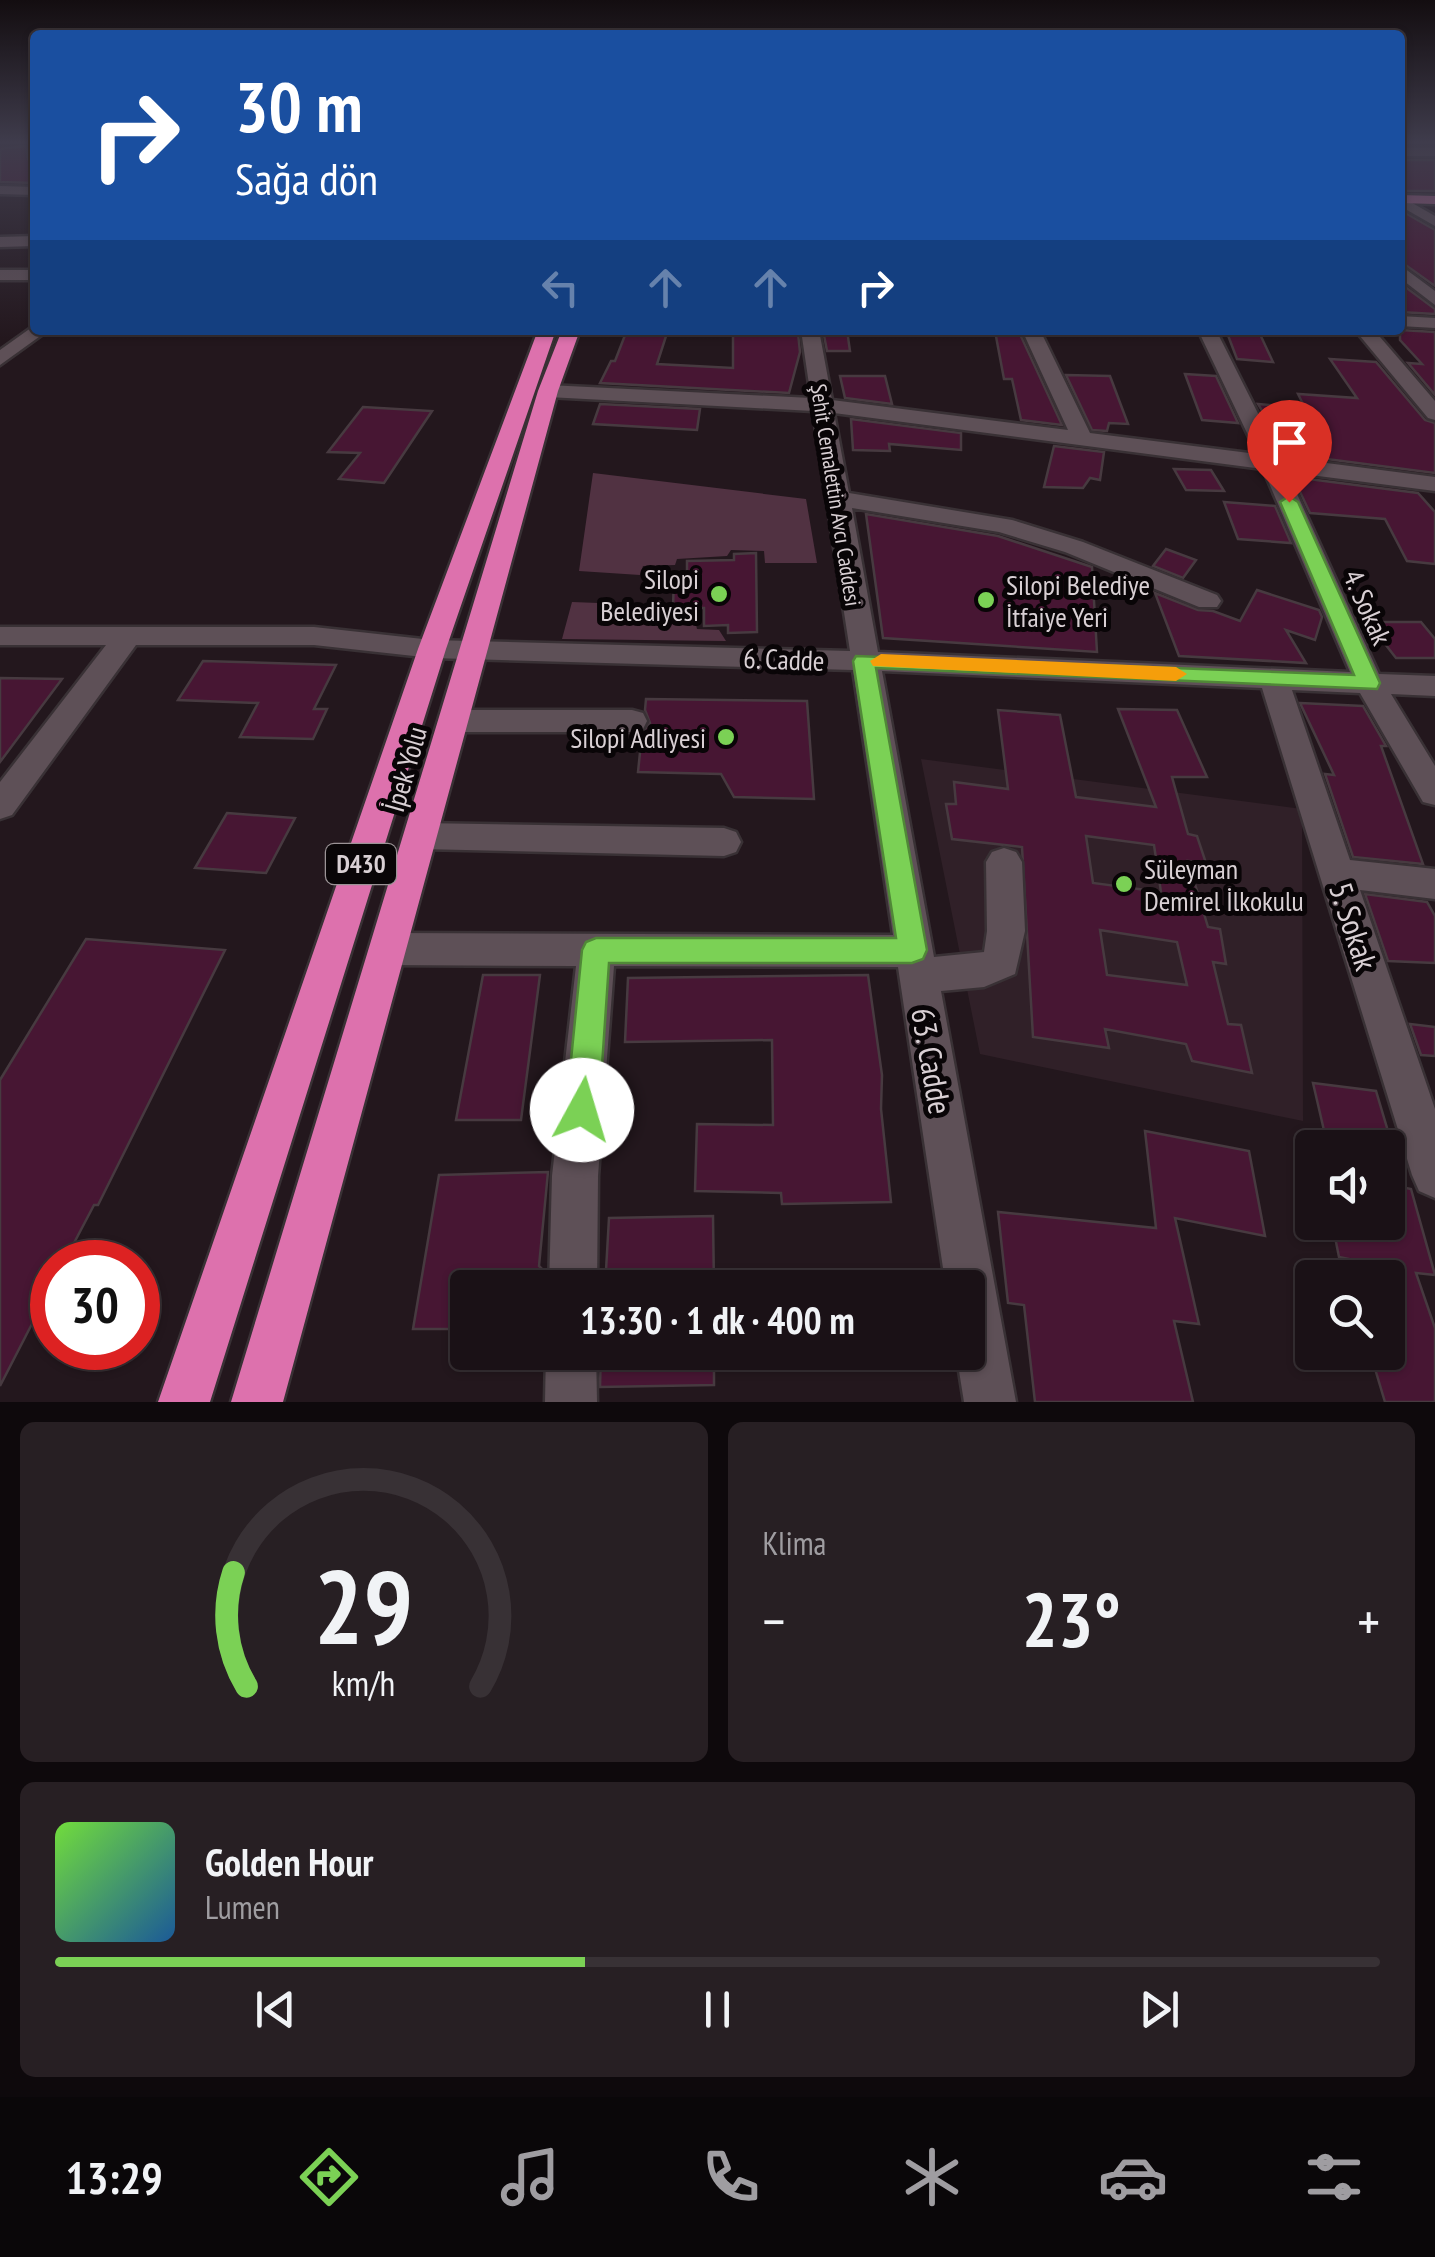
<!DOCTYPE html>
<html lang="tr">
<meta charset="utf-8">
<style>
:root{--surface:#1a1116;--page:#271f23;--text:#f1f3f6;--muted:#9f9da1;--line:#383135;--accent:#7bd155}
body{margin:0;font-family:"PT Sans Narrow",sans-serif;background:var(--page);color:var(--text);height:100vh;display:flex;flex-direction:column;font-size:38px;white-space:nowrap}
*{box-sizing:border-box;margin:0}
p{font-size:32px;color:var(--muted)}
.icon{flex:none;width:55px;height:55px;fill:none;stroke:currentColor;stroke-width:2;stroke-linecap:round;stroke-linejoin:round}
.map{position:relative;height:1402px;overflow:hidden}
.sheet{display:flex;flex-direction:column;gap:20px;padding:20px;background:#0e090c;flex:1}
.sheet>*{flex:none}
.top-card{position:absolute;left:30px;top:30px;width:1375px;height:305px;border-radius:10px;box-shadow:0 2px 8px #0004,0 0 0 2px var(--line);background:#1a4fa0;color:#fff;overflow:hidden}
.buttons{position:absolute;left:1295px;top:1130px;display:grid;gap:20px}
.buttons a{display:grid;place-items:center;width:110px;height:110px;border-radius:10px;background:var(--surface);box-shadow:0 2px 8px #0004,0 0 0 2px var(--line);font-size:50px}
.speed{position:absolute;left:30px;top:1240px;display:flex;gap:20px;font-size:50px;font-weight:700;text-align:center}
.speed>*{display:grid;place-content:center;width:130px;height:130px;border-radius:50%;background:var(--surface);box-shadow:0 2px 8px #0004,0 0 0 2px var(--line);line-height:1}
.speed .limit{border:15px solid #d22;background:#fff;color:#111}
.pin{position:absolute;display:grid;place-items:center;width:85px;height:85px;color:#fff;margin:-102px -42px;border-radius:50% 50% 50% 0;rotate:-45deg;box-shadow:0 0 10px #0007}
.pin .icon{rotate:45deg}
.me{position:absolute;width:110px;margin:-55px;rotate:6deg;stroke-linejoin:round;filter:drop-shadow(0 0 8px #0008)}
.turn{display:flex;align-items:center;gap:35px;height:210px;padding:0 40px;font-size:45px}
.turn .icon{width:130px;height:130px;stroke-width:2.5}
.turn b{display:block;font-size:70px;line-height:85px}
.lanes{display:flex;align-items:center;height:95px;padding:0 40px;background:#0003;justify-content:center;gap:50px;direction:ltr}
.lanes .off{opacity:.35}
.big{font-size:75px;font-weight:600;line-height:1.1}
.sheet .widget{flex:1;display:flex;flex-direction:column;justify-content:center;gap:15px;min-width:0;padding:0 35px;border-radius:15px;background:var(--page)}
.sheet .dial{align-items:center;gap:0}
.dial svg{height:260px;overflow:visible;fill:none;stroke:var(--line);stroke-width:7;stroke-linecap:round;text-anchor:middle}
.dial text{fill:var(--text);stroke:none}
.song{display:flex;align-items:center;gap:30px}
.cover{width:120px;height:120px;border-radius:15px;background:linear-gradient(135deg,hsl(100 70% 55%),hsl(210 70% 35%))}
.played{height:10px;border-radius:5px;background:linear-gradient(90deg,var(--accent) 40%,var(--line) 40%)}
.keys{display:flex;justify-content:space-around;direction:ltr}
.heat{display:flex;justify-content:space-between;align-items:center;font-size:55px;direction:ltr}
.sheet .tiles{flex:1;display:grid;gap:20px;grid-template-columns:1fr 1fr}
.widget:last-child{grid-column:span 2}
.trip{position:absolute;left:450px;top:1270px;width:535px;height:100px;border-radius:10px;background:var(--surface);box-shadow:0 2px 8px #0004,0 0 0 2px var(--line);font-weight:600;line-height:100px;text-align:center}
.tab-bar{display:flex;height:160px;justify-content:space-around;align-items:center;background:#0a0709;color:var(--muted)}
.tab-bar .icon{width:70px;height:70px}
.tab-bar .on{color:var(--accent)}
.tab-bar b{font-size:45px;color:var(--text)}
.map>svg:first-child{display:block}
</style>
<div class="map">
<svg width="1435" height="1402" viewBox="0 0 1435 1402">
<rect width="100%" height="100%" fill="#23171d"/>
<path fill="#302028" d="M 921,759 L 1302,809 L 1303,1121 L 980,1054 Z"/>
<g fill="#513242">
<path d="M 593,473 L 806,499 L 817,563 L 765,563 L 764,551 L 731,550 L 727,556 L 677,559 L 675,565 L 643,566 L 640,575 L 579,571 Z"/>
<path d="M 572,602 L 625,604 L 627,615 L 694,616 L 697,629 L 719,630 L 726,641 L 562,639 Z"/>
</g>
<g fill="#471633" stroke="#473a40" stroke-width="2.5" fill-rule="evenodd">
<path d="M 26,146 L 28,159 L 33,159 L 35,183 L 0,182 L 0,149 Z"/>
<rect x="1400" y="160" width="35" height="31"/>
<path d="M 1400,210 L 1435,230 L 1435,286 L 1400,261 Z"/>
<path d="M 1400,283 L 1435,309 L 1435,314 L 1400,312 Z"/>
<path d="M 627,330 L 668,330 L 657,364 L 733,368 L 733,333 L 798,333 L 800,352 L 789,393 L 600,383 L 611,361 L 615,361 Z"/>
<path d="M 823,330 L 847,330 L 850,351 L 827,351 Z"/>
<path d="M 1226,330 L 1258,330 L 1273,362 L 1237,359 Z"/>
<path d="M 1400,330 L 1435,332 L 1435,395 L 1408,363 L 1422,364 L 1400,340 Z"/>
<path d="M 995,331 L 1019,332 L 1062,425 L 1021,420 L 1012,379 L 1004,379 Z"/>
<path d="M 1330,359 L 1376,362 L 1425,420 L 1435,423 L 1435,473 L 1288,454 L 1258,404 L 1305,408 L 1298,394 L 1357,398 Z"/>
<path d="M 1185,374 L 1216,376 L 1238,423 L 1202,420 Z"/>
<path d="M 1066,375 L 1110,376 L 1128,424 L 1109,423 L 1107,431 L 1092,430 Z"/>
<path d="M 840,376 L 885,376 L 892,404 L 845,398 Z"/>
<path d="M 600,404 L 700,409 L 697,430 L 593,424 Z"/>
<path d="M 363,407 L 432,411 L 384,483 L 339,479 L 360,453 L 328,452 Z"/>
<path d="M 851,419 L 961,433 L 961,450 L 889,444 L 890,451 L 853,450 Z"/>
<path d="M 1054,446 L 1104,452 L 1100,480 L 1090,478 L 1083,488 L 1044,487 Z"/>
<path d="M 1174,469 L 1211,470 L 1224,491 L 1186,490 Z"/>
<path d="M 1293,477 L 1418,493 L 1435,512 L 1435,564 L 1407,561 L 1385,519 L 1310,513 Z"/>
<path d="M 1224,502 L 1275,506 L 1291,543 L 1238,539 Z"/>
<path d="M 866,514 L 998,536 L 1092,567 L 1097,652 L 883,638 Z"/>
<path d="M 1166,549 L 1196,560 L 1183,578 L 1153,566 Z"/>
<path d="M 756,553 L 757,632 L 728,633 L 728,625 L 704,626 L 704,608 L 673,608 L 674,577 L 687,577 L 687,561 L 734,560 L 734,554 Z"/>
<path d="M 1257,590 L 1319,610 L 1322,617 L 1315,640 L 1286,630 L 1306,663 L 1179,656 L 1155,593 L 1198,610 L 1213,611 L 1240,621 Z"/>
<path d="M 1368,622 L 1421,622 L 1435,639 L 1435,658 L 1396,658 Z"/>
<path d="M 203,661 L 336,665 L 314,709 L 327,709 L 313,739 L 240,737 L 258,703 L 178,700 Z"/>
<path d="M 0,678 L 62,679 L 0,762 Z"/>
<path d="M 646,699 L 807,701 L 814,799 L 734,797 L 721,774 L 638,772 L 642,733 L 650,723 L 645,710 Z"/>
<path d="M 1300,703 L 1363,706 L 1386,746 L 1381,746 L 1423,864 L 1353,857 L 1325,774 L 1334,775 Z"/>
<path d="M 1118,709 L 1177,710 L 1207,777 L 1172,777 L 1188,834 L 1197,836 L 1206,863 L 1188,861 L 1208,927 L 1220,929 L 1226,964 L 1213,962 L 1228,1024 L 1241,1025 L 1252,1073 L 1192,1061 L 1186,1044 L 1105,1029 L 1109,1048 L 1033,1037 L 1022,847 L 952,839 L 946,804 L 956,804 L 954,782 L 1008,789 L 998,710 L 1060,715 L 1076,797 L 1156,807 ZM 1086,836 L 1154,845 L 1161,892 L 1093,883 ZM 1100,930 L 1177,942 L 1187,985 L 1107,975 Z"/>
<path d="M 227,813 L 295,818 L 266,873 L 195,868 Z"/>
<path d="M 1365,894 L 1427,902 L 1435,916 L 1435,963 L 1388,961 Z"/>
<path d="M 86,939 L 225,950 L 98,1205 L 94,1205 L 64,1262 L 52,1262 L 52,1285 L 0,1386 L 0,1080 Z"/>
<path d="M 483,975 L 540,975 L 521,1120 L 456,1120 Z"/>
<path d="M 868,975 L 882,1075 L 881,1109 L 891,1202 L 782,1204 L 781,1193 L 695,1191 L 697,1124 L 773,1125 L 772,1040 L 625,1042 L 628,978 Z"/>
<path d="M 1410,1024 L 1435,1027 L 1435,1056 L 1421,1055 Z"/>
<path d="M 1313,1083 L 1376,1091 L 1393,1148 L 1368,1148 L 1326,1139 Z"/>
<path d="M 1145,1131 L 1249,1151 L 1265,1236 L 1175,1218 L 1199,1324 L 1174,1321 L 1193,1402 L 1035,1402 L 1024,1305 L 1008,1303 L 998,1212 L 1156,1228 Z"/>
<path d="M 548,1172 L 539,1266 L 546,1273 L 545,1288 L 468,1288 L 468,1329 L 413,1329 L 439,1175 Z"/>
<path d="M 1388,1184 L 1411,1189 L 1435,1275 L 1416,1273 L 1435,1328 L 1435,1402 L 1385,1402 L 1370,1352 L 1388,1352 L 1388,1267 L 1339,1257 L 1332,1222 L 1388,1222 Z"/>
<path d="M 713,1216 L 714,1288 L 605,1288 L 609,1218 Z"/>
<path d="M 601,1352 L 714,1352 L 714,1385 L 600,1387 Z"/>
</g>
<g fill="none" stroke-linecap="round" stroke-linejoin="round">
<g stroke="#393135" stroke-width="5">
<g id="minor">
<rect x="1400" y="148" width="35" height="8"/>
<path d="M 0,186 L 35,187 L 35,195 L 0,194 Z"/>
<path d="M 1400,196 L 1435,216 L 1435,226 L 1400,206 Z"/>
<path d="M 35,236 L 35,246 L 0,247 L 0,237 Z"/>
<path d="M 1400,265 L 1435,291 L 1435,305 L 1400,278 Z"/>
<rect x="0" y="270" width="35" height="10"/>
<path d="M 1400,316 L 1435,318 L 1435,328 L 1400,326 Z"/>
<path d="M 35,325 L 35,330 L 46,330 L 43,334 L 0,365 L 0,350 Z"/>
<path d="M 801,330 L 819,330 L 832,400 L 1068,430 L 1022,330 L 1040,330 L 1090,433 L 1257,454 L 1198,330 L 1216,330 L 1280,457 L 1435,477 L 1435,491 L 1287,472 L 1379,674 L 1435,676 L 1435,696 L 1391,694 L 1435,766 L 1435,805 L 1423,802 L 1360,693 L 1292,690 L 1350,860 L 1435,869 L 1435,899 L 1360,890 L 1435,1109 L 1435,1198 L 1419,1191 L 1412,1175 L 1262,688 L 882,671 L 934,957 L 984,952 L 987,931 L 986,862 L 992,852 L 1004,848 L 1016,852 L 1022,862 L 1025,931 L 1015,974 L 984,987 L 941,991 L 1016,1402 L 964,1402 L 956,1352 L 968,1352 L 968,1288 L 946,1288 L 898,967 L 614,966 L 598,1176 L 597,1288 L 549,1288 L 552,1176 L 576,966 L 389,965 L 376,961 L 370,949 L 376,937 L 389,933 L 893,935 L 853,670 L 432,658 L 314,645 L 136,645 L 12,815 L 0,819 L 0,782 L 106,645 L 0,645 L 0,627 L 314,627 L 432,640 L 850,651 L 813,411 L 548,397 L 538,391 L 548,385 L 811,398 ZM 834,413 L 1263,469 L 1350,672 L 878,652 L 852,508 L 999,532 L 1065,552 L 1199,607 L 1217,607 L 1221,601 L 1217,595 L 1083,542 L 1012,520 L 849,493 Z"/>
<path d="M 1355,330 L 1374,330 L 1435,401 L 1435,420 L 1428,418 Z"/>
<path d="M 455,710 L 632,710 L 643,713 L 647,721 L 643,729 L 632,732 L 455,732 L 444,729 L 440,721 L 444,713 Z"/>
<path d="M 421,823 L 724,828 L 736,832 L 741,842 L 736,852 L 724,856 L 421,849 L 409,845 L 404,836 L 409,827 Z"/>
<path d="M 546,1352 L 596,1352 L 597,1402 L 545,1402 Z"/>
</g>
</g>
<g stroke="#393135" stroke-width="5">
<path id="major" d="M 1400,195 L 1435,196 L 1435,204 L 1400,203 Z"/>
</g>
<g stroke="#393135" stroke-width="5">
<g id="highway">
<path d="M 538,330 L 556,330 L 446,649 L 210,1402 L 158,1402 L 418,649 Z"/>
<path d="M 562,330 L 580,330 L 558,391 L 283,1402 L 231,1402 L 538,391 Z"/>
</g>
</g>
<use href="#minor" fill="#5e5057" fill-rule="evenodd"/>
<use href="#major" fill="#aa648b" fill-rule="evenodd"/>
<use href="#highway" fill="#dd71ad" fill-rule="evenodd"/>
</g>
<linearGradient id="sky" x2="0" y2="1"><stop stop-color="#130d10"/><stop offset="0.42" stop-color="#3f3c4c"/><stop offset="1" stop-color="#3f3c4c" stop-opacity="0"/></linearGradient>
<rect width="1435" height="339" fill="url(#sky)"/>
<path fill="#7bd155" stroke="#508837" stroke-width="2.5" d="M 1289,496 L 1298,502 L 1380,683 L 1377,689 L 876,668 L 927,950 L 923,959 L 912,963 L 609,963 L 599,1110 L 594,1122 L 582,1126 L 571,1122 L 566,1110 L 582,950 L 586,942 L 596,938 L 896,938 L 853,661 L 856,656 L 1354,675 L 1280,502 Z"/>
<path fill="#f59e0b" d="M 881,654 L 1176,667 L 1187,674 L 1176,681 L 873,666 L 870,661 Z"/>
<g fill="#7bd155" stroke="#090507" stroke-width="4">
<circle cx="719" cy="594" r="10"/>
<circle cx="986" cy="600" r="10"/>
<circle cx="726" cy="737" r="10"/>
<circle cx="1124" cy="884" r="10"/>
</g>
<g text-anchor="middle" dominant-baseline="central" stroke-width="10" stroke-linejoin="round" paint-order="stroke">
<g font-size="22" fill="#d9d0d4" stroke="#090507">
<text transform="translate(836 495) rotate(81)">Şehit Cemalettin Avcı Caddesi</text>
</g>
<rect fill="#090507" stroke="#9b9396" stroke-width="2.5" x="326" y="844" width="70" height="40" rx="8"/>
<g font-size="25" font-weight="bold" fill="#d9d0d4">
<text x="361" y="864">D430</text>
</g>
<g font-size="28" fill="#d9d0d4" stroke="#090507" text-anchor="end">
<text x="699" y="578">Silopi<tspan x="699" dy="32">Belediyesi</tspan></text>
<text x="1006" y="584" text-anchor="start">Silopi Belediye<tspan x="1006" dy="32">İtfaiye Yeri</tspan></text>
<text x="706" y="737">Silopi Adliyesi</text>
<text x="1144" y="868" text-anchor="start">Süleyman<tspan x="1144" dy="32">Demirel İlkokulu</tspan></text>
</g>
<g font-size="28" fill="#d9d0d4" stroke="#090507">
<text transform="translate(1368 607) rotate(66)">4. Sokak</text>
<text transform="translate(784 659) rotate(2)">6. Cadde</text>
<text transform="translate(405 769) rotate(-74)">İpek Yolu</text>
</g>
<g font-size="32" fill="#d9d0d4" stroke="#090507">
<text transform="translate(1354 926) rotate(72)">5. Sokak</text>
<text transform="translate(932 1061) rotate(80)">63. Cadde</text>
</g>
</g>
</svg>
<div class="buttons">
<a><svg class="icon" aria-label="sound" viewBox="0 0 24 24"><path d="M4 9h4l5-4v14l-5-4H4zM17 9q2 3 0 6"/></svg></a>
<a><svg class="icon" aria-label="search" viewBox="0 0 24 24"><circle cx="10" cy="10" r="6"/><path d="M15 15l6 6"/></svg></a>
</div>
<div class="speed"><div class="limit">30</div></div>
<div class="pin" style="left:1289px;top:502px;background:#d93025"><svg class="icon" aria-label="arrive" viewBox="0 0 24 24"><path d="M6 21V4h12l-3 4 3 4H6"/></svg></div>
<svg class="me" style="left:582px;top:1110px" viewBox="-20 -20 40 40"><circle r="19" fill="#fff"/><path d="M0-13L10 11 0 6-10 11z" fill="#7bd155"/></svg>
<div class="trip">13:30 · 1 dk · 400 m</div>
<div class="top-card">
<div class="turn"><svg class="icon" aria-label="right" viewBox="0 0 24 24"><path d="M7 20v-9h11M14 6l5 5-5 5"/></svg><div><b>30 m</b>Sağa dön</div></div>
<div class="lanes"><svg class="icon off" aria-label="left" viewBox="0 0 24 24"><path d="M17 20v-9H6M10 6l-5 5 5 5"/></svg><svg class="icon off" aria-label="ahead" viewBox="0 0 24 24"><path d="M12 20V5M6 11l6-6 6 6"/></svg><svg class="icon off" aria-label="ahead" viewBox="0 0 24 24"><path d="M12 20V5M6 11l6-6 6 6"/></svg><svg class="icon" aria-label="right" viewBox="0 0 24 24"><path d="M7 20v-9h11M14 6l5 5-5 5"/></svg></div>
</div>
</div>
<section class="sheet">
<div class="tiles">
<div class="widget dial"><svg viewBox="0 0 100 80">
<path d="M14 69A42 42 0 1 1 86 69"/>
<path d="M14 69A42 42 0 0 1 10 34" stroke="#7bd155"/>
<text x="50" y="56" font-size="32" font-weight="700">29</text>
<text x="50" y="72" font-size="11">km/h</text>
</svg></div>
<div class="widget"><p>Klima</p>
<div class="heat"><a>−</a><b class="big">23°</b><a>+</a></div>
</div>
<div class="widget">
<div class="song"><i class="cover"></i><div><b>Golden Hour</b><p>Lumen</p></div></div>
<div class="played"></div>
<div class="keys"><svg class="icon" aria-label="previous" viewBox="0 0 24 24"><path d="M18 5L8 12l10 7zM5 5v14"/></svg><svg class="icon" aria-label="pause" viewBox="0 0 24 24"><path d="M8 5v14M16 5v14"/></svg><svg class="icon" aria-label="next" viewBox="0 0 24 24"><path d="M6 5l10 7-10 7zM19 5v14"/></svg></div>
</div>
</div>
</section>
<nav class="tab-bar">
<b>13:29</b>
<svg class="icon on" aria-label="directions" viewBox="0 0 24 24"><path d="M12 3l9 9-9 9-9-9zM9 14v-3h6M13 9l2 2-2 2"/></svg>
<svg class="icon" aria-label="music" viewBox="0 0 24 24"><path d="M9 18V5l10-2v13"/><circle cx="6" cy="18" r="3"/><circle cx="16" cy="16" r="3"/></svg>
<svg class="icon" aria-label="phone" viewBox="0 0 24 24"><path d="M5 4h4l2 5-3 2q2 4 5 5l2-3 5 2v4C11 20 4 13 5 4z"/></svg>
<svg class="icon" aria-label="climate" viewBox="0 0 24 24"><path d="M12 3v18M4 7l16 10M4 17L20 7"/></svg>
<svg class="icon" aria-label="car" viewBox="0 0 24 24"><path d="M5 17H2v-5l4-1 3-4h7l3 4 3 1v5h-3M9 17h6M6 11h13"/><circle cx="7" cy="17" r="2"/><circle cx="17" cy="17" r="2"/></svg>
<svg class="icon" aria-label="filters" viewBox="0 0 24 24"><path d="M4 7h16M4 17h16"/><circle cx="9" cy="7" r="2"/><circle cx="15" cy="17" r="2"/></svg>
</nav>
